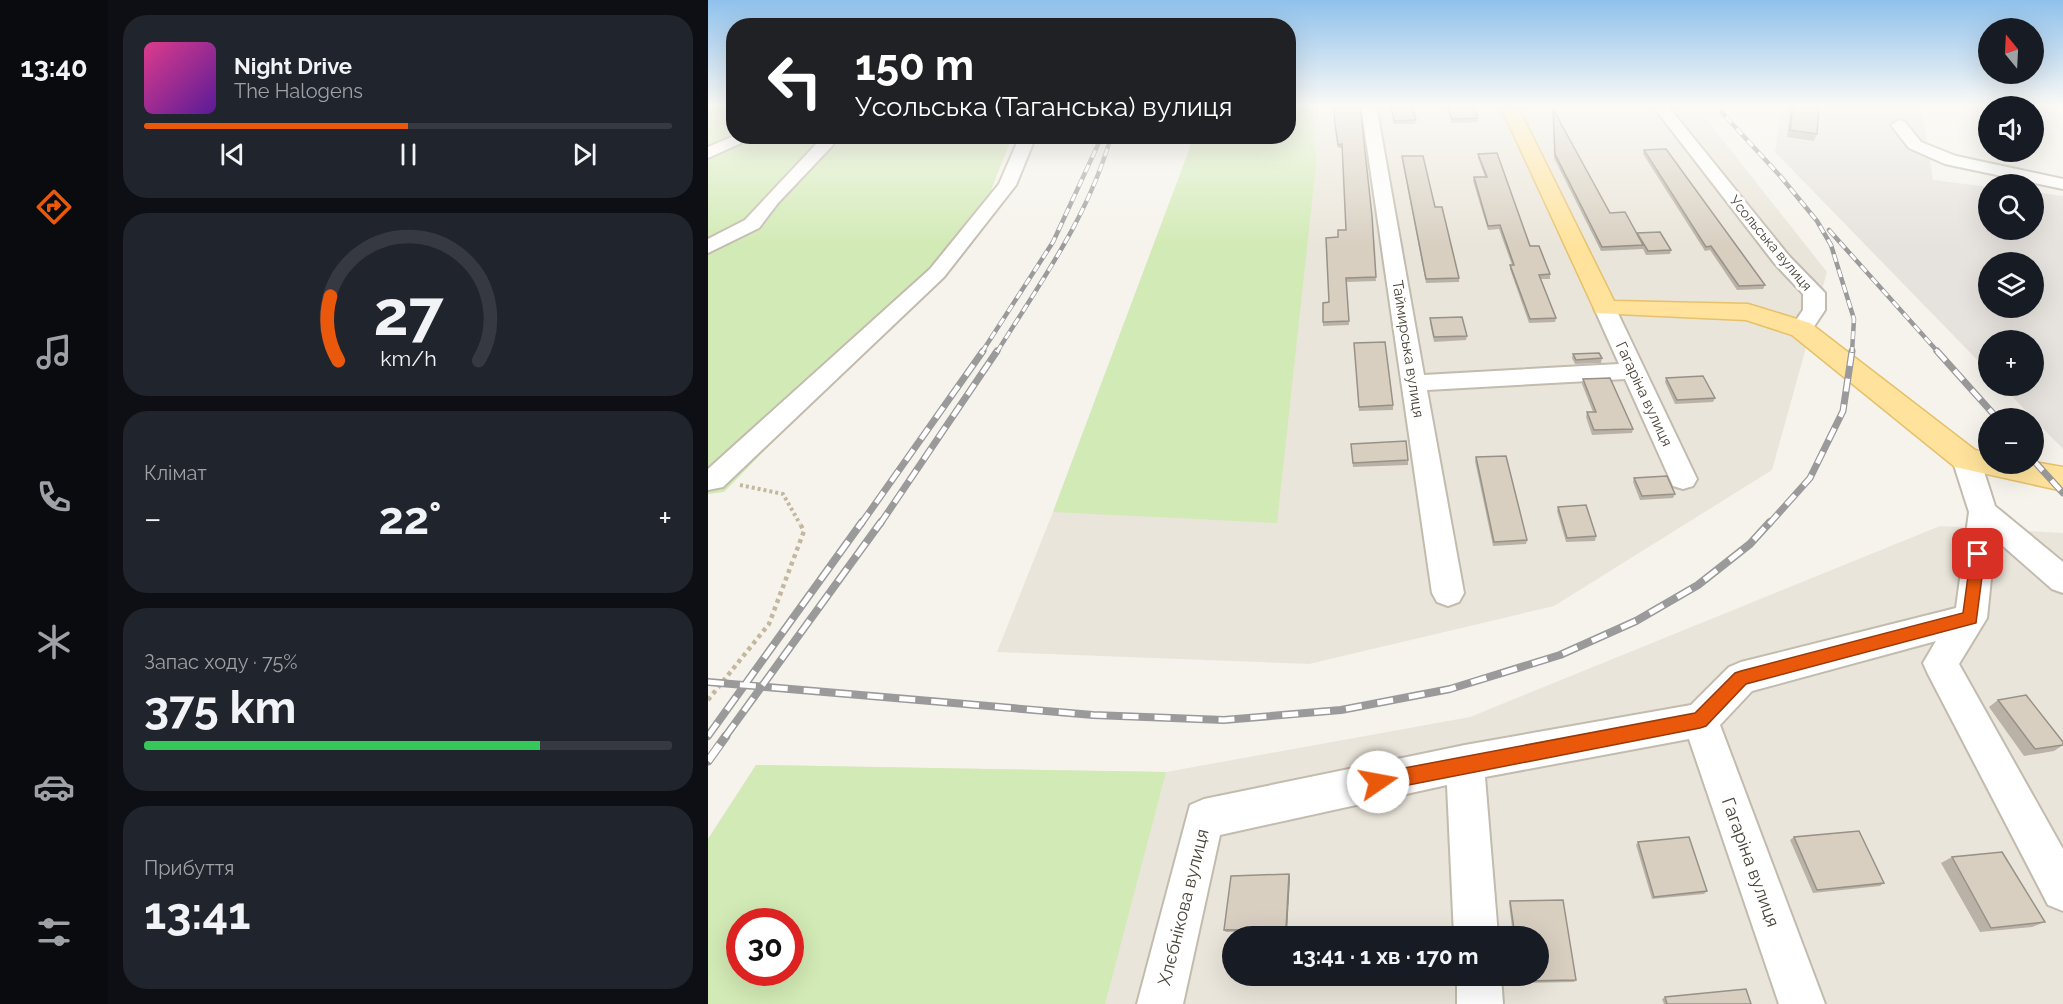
<!DOCTYPE html>
<html lang="uk">
<meta charset="utf-8">
<style>
:root{--surface:#171b24;--page:#20242c;--text:#f1f3f6;--muted:#9ea1a6;--line:#363941;--accent:#ea580c}
body{margin:0;font-family:Raleway,sans-serif;background:var(--page);color:var(--text);height:100vh;display:flex;flex-direction:column;font-size:22px;white-space:nowrap}
*{box-sizing:border-box;margin:0}
p{font-size:20px;color:var(--muted)}
.icon{flex:none;width:33px;height:33px;fill:none;stroke:currentColor;stroke-width:2;stroke-linecap:round;stroke-linejoin:round}
.map{position:relative;flex:1;overflow:hidden}
.sheet{display:flex;flex-direction:column;gap:15px;padding:15px;background:#0d0f14;width:600px}
.sheet>*{flex:none}
.hud{position:absolute;left:18px;top:18px;width:570px;height:126px;border-radius:24px;box-shadow:0 6px 24px #0002;background:#202124;color:#fff;overflow:hidden}
.needle{width:39px;rotate:342deg}
.tools{position:absolute;left:1270px;top:18px;display:grid;gap:12px}
.tools a{display:grid;place-items:center;width:66px;height:66px;border-radius:50%;background:var(--surface);box-shadow:0 6px 24px #0002;font-size:30px}
.speed{position:absolute;left:18px;top:908px;display:flex;gap:12px;font-size:30px;font-weight:700;text-align:center}
.speed>*{display:grid;place-content:center;width:78px;height:78px;border-radius:50%;background:var(--surface);box-shadow:0 6px 24px #0002;line-height:1}
.speed .limit{border:9px solid #d22;background:#fff;color:#111}
.pin{position:absolute;display:grid;place-items:center;width:51px;height:51px;color:#fff;margin:-26px;border-radius:12px;box-shadow:0 3px 9px #0006}
.me{position:absolute;width:66px;margin:-33px;rotate:78deg;stroke-linejoin:round;filter:drop-shadow(0 0 4px #0008)}
.turn{display:flex;align-items:center;gap:21px;height:126px;padding:0 30px;font-size:27px}
.turn .icon{width:78px;height:78px;stroke-width:2.5}
.turn b{display:block;font-size:42px;line-height:51px}
.big{font-size:45px;font-weight:700;line-height:1.1}
.sheet .tile{flex:1;display:flex;flex-direction:column;justify-content:center;gap:9px;min-width:0;padding:0 21px;border-radius:24px;background:var(--page)}
.sheet .dial{align-items:center;gap:0}
.dial svg{height:156px;overflow:visible;fill:none;stroke:var(--line);stroke-width:7;stroke-linecap:round;text-anchor:middle}
.dial text{fill:var(--text);stroke:none}
.song{display:flex;align-items:center;gap:18px}
.cover{width:72px;height:72px;border-radius:9px;background:linear-gradient(135deg,hsl(330 70% 55%),hsl(270 70% 35%))}
.played{height:6px;border-radius:3px;background:linear-gradient(90deg,var(--accent) 50%,var(--line) 50%)}
.keys{display:flex;justify-content:space-around;direction:ltr}
.heat{display:flex;justify-content:space-between;align-items:center;font-size:33px;direction:ltr}
.charge{height:9px;border-radius:4px;background:linear-gradient(90deg,#34c759 75%,var(--line) 0)}
.trip{position:absolute;left:514px;top:926px;width:327px;height:60px;border-radius:30px;background:var(--surface);box-shadow:0 6px 24px #0002;font-weight:700;line-height:60px;text-align:center}
main{display:flex;flex:1;min-height:0}
.dock{display:flex;flex-direction:column;width:108px;justify-content:space-around;align-items:center;background:#090b0e;color:var(--muted)}
.dock .icon{width:42px;height:42px}
.dock .on{color:var(--accent)}
.dock b{font-size:27px;color:var(--text)}
.map>svg:first-child{display:block}
</style>
<main>
<nav class="dock">
<b>13:40</b>
<svg class="icon on" aria-label="directions" viewBox="0 0 24 24"><path d="M12 3l9 9-9 9-9-9zM9 14v-3h6M13 9l2 2-2 2"/></svg>
<svg class="icon" aria-label="music" viewBox="0 0 24 24"><path d="M9 18V5l10-2v13"/><circle cx="6" cy="18" r="3"/><circle cx="16" cy="16" r="3"/></svg>
<svg class="icon" aria-label="phone" viewBox="0 0 24 24"><path d="M5 4h4l2 5-3 2q2 4 5 5l2-3 5 2v4C11 20 4 13 5 4z"/></svg>
<svg class="icon" aria-label="climate" viewBox="0 0 24 24"><path d="M12 3v18M4 7l16 10M4 17L20 7"/></svg>
<svg class="icon" aria-label="car" viewBox="0 0 24 24"><path d="M5 17H2v-5l4-1 3-4h7l3 4 3 1v5h-3M9 17h6M6 11h13"/><circle cx="7" cy="17" r="2"/><circle cx="17" cy="17" r="2"/></svg>
<svg class="icon" aria-label="filters" viewBox="0 0 24 24"><path d="M4 7h16M4 17h16"/><circle cx="9" cy="7" r="2"/><circle cx="15" cy="17" r="2"/></svg>
</nav>
<section class="sheet">
<div class="tile">
<div class="song"><i class="cover"></i><div><b>Night Drive</b><p>The Halogens</p></div></div>
<div class="played"></div>
<div class="keys"><svg class="icon" aria-label="previous" viewBox="0 0 24 24"><path d="M18 5L8 12l10 7zM5 5v14"/></svg><svg class="icon" aria-label="pause" viewBox="0 0 24 24"><path d="M8 5v14M16 5v14"/></svg><svg class="icon" aria-label="next" viewBox="0 0 24 24"><path d="M6 5l10 7-10 7zM19 5v14"/></svg></div>
</div>
<div class="tile dial"><svg viewBox="0 0 100 80">
<path d="M14 69A42 42 0 1 1 86 69"/>
<path d="M14 69A42 42 0 0 1 10 36" stroke="#ea580c"/>
<text x="50" y="56" font-size="32" font-weight="700">27</text>
<text x="50" y="72" font-size="11">km/h</text>
</svg></div>
<div class="tile"><p>Клімат</p>
<div class="heat"><a>−</a><b class="big">22°</b><a>+</a></div>
</div>
<div class="tile"><p>Запас ходу · 75%</p><b class="big">375 km</b><div class="charge"></div></div>
<div class="tile"><p>Прибуття</p><b class="big">13:41</b></div>
</section>
<div class="map">
<svg width="1355" height="1004" viewBox="0 0 1355 1004">
<rect width="100%" height="100%" fill="#f6f3ec"/>
<g fill="#eae5da" fill-rule="evenodd">
<path d="M 581,105 L 987,105 L 1119,272 L 1064,470 L 846,606 L 601,664 L 289,652 L 345,512 L 486,137 L 580,136 Z"/>
<path d="M 1232,526 L 1355,533 L 1355,1004 L 0,1004 L 0,839 L 48,765 L 458,772 L 762,717 ZM 32,921 L 82,921 L 82,972 L 32,972 ZM 525,936 L 831,936 L 831,975 L 525,975 Z"/>
</g>
<path fill="#e6e2dd" fill-rule="evenodd" d="M 1074,105 L 1213,105 L 1225,180 L 1281,187 L 1281,230 L 1326,230 L 1326,192 L 1355,196 L 1355,449 L 1294,386 L 1326,386 L 1326,340 L 1281,340 L 1281,372 L 1067,152 ZM 1281,262 L 1326,262 L 1326,308 L 1281,308 Z"/>
<g fill="#d2eab5" fill-rule="evenodd">
<path d="M 0,105 L 25,105 L 26,136 L 304,137 L 265,236 L 16,492 L 0,494 Z"/>
<path d="M 581,105 L 605,105 L 608,165 L 569,523 L 345,512 L 486,137 L 580,136 Z"/>
<path d="M 48,765 L 458,772 L 397,1004 L 0,1004 L 0,839 ZM 32,921 L 82,921 L 82,972 L 32,972 Z"/>
</g>
<g fill="none" stroke-linecap="round" stroke-linejoin="round">
<g stroke="#c2bbae" stroke-width="4">
<g id="minor">
<path d="M 653,105 L 668,105 L 716,375 L 911,364 L 886,308 L 889,303 L 905,303 L 989,479 L 985,486 L 975,489 L 965,486 L 917,379 L 719,390 L 756,593 L 751,602 L 740,606 L 729,602 L 724,593 Z"/>
<path d="M 944,105 L 959,105 L 1081,256 L 1117,293 L 1117,310 L 1101,334 L 1085,334 L 1082,329 L 1095,310 L 1095,294 L 1067,264 Z"/>
<path d="M 1191,120 L 1197,122 L 1213,142 L 1248,156 L 1355,179 L 1355,189 L 1237,164 L 1201,148 L 1183,125 Z"/>
<path d="M 26,136 L 49,136 L 0,158 L 0,147 Z"/>
<path d="M 312,136 L 328,136 L 308,185 L 236,277 L 15,487 L 0,490 L 0,469 L 222,269 L 291,184 Z"/>
<path d="M 118,138 L 124,140 L 126,143 L 124,146 L 70,203 L 51,228 L 0,253 L 0,239 L 37,220 L 112,140 Z"/>
<path d="M 1258,449 L 1268,452 L 1272,459 L 1287,506 L 1355,562 L 1355,593 L 1344,589 L 1287,539 L 1279,618 L 1251,664 L 1355,849 L 1355,911 L 1340,905 L 1220,674 L 1215,663 L 1228,641 L 1044,691 L 1012,725 L 1117,1004 L 1071,1004 L 981,739 L 777,777 L 790,936 L 746,936 L 739,785 L 512,835 L 475,1004 L 429,1004 L 482,805 L 496,799 L 757,745 L 983,705 L 1021,667 L 1033,662 L 1248,608 L 1261,512 L 1244,459 L 1248,452 Z"/>
<path d="M 749,975 L 793,975 L 795,1004 L 749,1004 Z"/>
</g>
</g>
<g stroke="#e6c16a" stroke-width="3">
<path id="major" d="M 792,105 L 809,105 L 906,301 L 1040,304 L 1102,323 L 1267,450 L 1281,453 L 1281,464 L 1326,462 L 1355,467 L 1355,491 L 1247,467 L 1084,335 L 1038,320 L 888,313 Z"/>
</g>
<path stroke="#c4b79f" stroke-width="4" stroke-dasharray="3 3" stroke-linecap="butt" d="M 32,485 L 75,494 L 92,524"/>
<path stroke="#c4b79f" stroke-width="4.5" stroke-dasharray="4 4" stroke-linecap="butt" d="M 0,700 L 61,624 L 96,531 L 91,522"/>
<use href="#minor" fill="#fff" fill-rule="evenodd"/>
<use href="#major" fill="#ffe39c" fill-rule="evenodd"/>
<g stroke="#9a9a9a" stroke-width="4.5">
<g id="rail-far3">
<path d="M 1007,105 L 1073,177 L 1109,221 L 1123,245 L 1146,319 L 1144,352"/>
<path d="M 1121,230 L 1230,352"/>
<path d="M 274,352 L 345,242 L 394,136"/>
<path d="M 289,352 C 332,283 381,216 403,136"/>
</g>
</g>
<g stroke="#9a9a9a" stroke-width="7">
<g id="rail-far2">
<path d="M 1229,351 L 1289,418"/>
<path d="M 1326,461 L 1355,493"/>
<path d="M 153,524 L 275,351"/>
<path d="M 172,524 L 289,351"/>
<path d="M 1061,524 L 1102,478 L 1135,411 L 1144,351"/>
</g>
</g>
<g stroke="#9a9a9a" stroke-width="8">
<g id="rail-far1">
<path d="M 0,682 L 385,715 L 516,720 L 633,710 L 742,689 L 852,655 L 928,621 L 990,585 L 1042,544 L 1062,522"/>
<path d="M 0,736 L 154,522"/>
<path d="M 17,737 L 173,522"/>
</g>
</g>
<g stroke="#9a9a9a" stroke-width="9">
<path id="rail" d="M 0,761 L 18,736"/>
</g>
<use href="#rail-far3" stroke="#fff" stroke-width="3" stroke-dasharray="8" stroke-linecap="butt"/>
<use href="#rail-far2" stroke="#fff" stroke-width="4.5" stroke-dasharray="13" stroke-linecap="butt"/>
<use href="#rail-far1" stroke="#fff" stroke-width="5" stroke-dasharray="16" stroke-linecap="butt"/>
<use href="#rail" stroke="#fff" stroke-width="7" stroke-dasharray="20" stroke-linecap="butt"/>
</g>
<g fill="#bab2a6">
<path d="M 682,105 L 704,105 L 708,120 L 707,124 L 686,124 Z"/>
<path d="M 738,105 L 765,105 L 770,118 L 770,122 L 744,123 Z"/>
<path d="M 1083,105 L 1111,105 L 1109,134 L 1106,141 L 1079,137 Z"/>
<path d="M 845,109 L 902,213 L 929,234 L 963,250 L 962,254 L 938,255 L 935,249 L 893,251 L 846,158 Z"/>
<path d="M 627,127 L 664,216 L 668,281 L 638,282 L 641,325 L 615,326 L 615,303 L 621,302 L 630,237 L 638,230 L 634,148 L 630,148 Z"/>
<path d="M 936,150 L 1057,285 L 1055,289 L 1029,290 L 1002,250 L 997,251 L 935,154 Z"/>
<path d="M 770,154 L 822,246 L 842,274 L 842,279 L 833,279 L 848,318 L 847,322 L 821,323 L 802,269 L 802,265 L 804,265 L 791,229 L 780,230 L 765,181 L 766,177 L 777,177 L 770,158 Z"/>
<path d="M 694,156 L 727,207 L 751,278 L 751,282 L 718,283 L 694,160 Z"/>
<path d="M 722,318 L 759,336 L 758,340 L 726,342 L 722,323 Z"/>
<path d="M 646,343 L 685,405 L 685,410 L 651,411 Z"/>
<path d="M 865,354 L 894,358 L 893,363 L 867,364 L 864,358 Z"/>
<path d="M 958,378 L 1007,398 L 1005,402 L 967,404 L 957,382 Z"/>
<path d="M 875,379 L 925,429 L 924,433 L 884,435 L 878,417 L 879,412 L 885,412 L 874,384 Z"/>
<path d="M 643,444 L 700,460 L 700,465 L 645,467 Z"/>
<path d="M 768,457 L 819,540 L 818,544 L 785,546 L 767,461 Z"/>
<path d="M 926,478 L 967,494 L 965,498 L 932,500 L 925,482 Z"/>
<path d="M 850,507 L 888,536 L 887,541 L 858,542 L 849,511 Z"/>
<path d="M 1290,700 L 1355,742 L 1355,745 L 1346,751 L 1316,756 L 1281,707 Z"/>
<path d="M 1086,837 L 1176,883 L 1172,886 L 1105,893 L 1082,840 Z"/>
<path d="M 930,842 L 999,891 L 996,894 L 944,899 L 928,845 Z"/>
<path d="M 1244,857 L 1337,922 L 1324,927 L 1272,932 L 1233,863 Z"/>
<path d="M 581,874 L 582,877 L 579,931 L 518,932 L 516,930 Z"/>
<path d="M 802,901 L 868,980 L 866,982 L 811,983 L 810,975 L 831,975 L 831,936 L 805,936 L 801,903 Z"/>
<path d="M 957,997 L 1043,1004 L 956,1004 L 954,999 Z"/>
</g>
<path fill="#979187" d="M 581,874 L 582,877 L 579,931 L 578,929 Z"/>
<g fill="#d8cfc1" stroke="#979187" stroke-width="1.5">
<path d="M 626,105 L 652,105 L 664,216 L 668,277 L 638,278 L 641,321 L 615,322 L 615,303 L 621,302 L 618,238 L 630,237 L 630,230 L 638,230 L 634,144 L 630,145 L 627,124 Z"/>
<path d="M 683,105 L 704,105 L 708,120 L 686,121 Z"/>
<path d="M 739,105 L 765,105 L 770,118 L 744,119 Z"/>
<path d="M 1085,105 L 1111,105 L 1109,134 L 1082,130 Z"/>
<path d="M 845,109 L 902,213 L 917,212 L 935,245 L 894,247 L 847,154 Z"/>
<path d="M 958,149 L 1057,285 L 1031,286 L 1003,246 L 998,247 L 936,150 Z"/>
<path d="M 789,153 L 822,246 L 831,246 L 842,274 L 831,275 L 848,318 L 822,319 L 802,265 L 806,265 L 792,225 L 780,226 L 766,177 L 779,177 L 770,154 Z"/>
<path d="M 694,156 L 715,156 L 727,207 L 734,207 L 751,278 L 718,279 Z"/>
<path d="M 952,232 L 963,250 L 940,251 L 929,233 Z"/>
<path d="M 754,317 L 759,336 L 726,337 L 722,318 Z"/>
<path d="M 677,342 L 685,405 L 651,407 L 646,343 Z"/>
<path d="M 891,353 L 894,358 L 868,360 L 865,354 Z"/>
<path d="M 995,376 L 1007,398 L 969,400 L 958,378 Z"/>
<path d="M 902,378 L 925,429 L 886,430 L 879,412 L 888,412 L 875,379 Z"/>
<path d="M 698,441 L 700,460 L 645,463 L 643,444 Z"/>
<path d="M 798,456 L 819,540 L 786,542 L 768,457 Z"/>
<path d="M 959,476 L 967,494 L 934,496 L 926,478 Z"/>
<path d="M 878,505 L 888,536 L 859,538 L 850,507 Z"/>
<path d="M 1318,695 L 1355,742 L 1355,745 L 1327,749 L 1290,700 Z"/>
<path d="M 1151,831 L 1176,883 L 1109,890 L 1086,837 Z"/>
<path d="M 981,837 L 999,891 L 946,897 L 930,842 Z"/>
<path d="M 1294,852 L 1337,922 L 1283,928 L 1244,857 Z"/>
<path d="M 581,874 L 578,929 L 516,930 L 523,876 Z"/>
<path d="M 855,900 L 868,980 L 812,981 L 811,975 L 831,975 L 831,936 L 807,936 L 802,901 Z"/>
<path d="M 1038,989 L 1043,1004 L 959,1004 L 957,997 Z"/>
</g>
<linearGradient id="sky" x2="0" y2="1"><stop stop-color="#8fc1ec"/><stop offset="0.43" stop-color="#fbfaf6"/><stop offset="1" stop-color="#fbfaf6" stop-opacity="0"/></linearGradient>
<rect width="1355" height="246" fill="url(#sky)"/>
<path fill="#ea580c" stroke="#983908" stroke-width="1.5" d="M 1270,549 L 1277,554 L 1268,623 L 1038,684 L 998,726 L 992,728 L 670,791 L 663,788 L 661,782 L 663,776 L 670,773 L 987,713 L 1027,673 L 1033,671 L 1255,613 L 1263,554 Z"/>
<g text-anchor="middle" dominant-baseline="central" stroke-width="6" stroke-linejoin="round" paint-order="stroke">
<g font-size="14" fill="#4b4439" stroke="#fff">
<text transform="translate(1063 243) rotate(50)">Усольська вулиця</text>
</g>
<g font-size="15" fill="#4b4439" stroke="#fff">
<text transform="translate(700 349) rotate(81)">Таймирська вулиця</text>
<text transform="translate(936 394) rotate(65)">Гагаріна вулиця</text>
</g>
<g font-size="18" fill="#4b4439" stroke="#fff">
<text transform="translate(1043 862) rotate(70)">Гагаріна вулиця</text>
<text transform="translate(475 907) rotate(-76)">Хлєбнікова вулиця</text>
</g>
</g>
</svg>
<div class="tools">
<a><svg class="needle" viewBox="-14 -14 28 28"><path d="M0-13l5 13h-10z" fill="#e53935"/><path d="M0 13l5-13h-10z" fill="#9ea1a6"/></svg></a>
<a><svg class="icon" aria-label="sound" viewBox="0 0 24 24"><path d="M4 9h4l5-4v14l-5-4H4zM17 9q2 3 0 6"/></svg></a>
<a><svg class="icon" aria-label="search" viewBox="0 0 24 24"><circle cx="10" cy="10" r="6"/><path d="M15 15l6 6"/></svg></a>
<a><svg class="icon" aria-label="layers" viewBox="0 0 24 24"><path d="M12 4l9 5-9 5-9-5zM3 14l9 5 9-5"/></svg></a>
<a>+</a>
<a>−</a>
</div>
<div class="speed"><div class="limit">30</div></div>
<div class="pin" style="left:1270px;top:554px;background:#d93025"><svg class="icon" aria-label="arrive" viewBox="0 0 24 24"><path d="M6 21V4h12l-3 4 3 4H6"/></svg></div>
<svg class="me" style="left:670px;top:782px" viewBox="-20 -20 40 40"><circle r="19" fill="#fff"/><path d="M0-13L10 11 0 6-10 11z" fill="#ea580c"/></svg>
<div class="trip">13:41 · 1 хв · 170 m</div>
<div class="hud">
<div class="turn"><svg class="icon" aria-label="left" viewBox="0 0 24 24"><path d="M17 20v-9H6M10 6l-5 5 5 5"/></svg><div><b>150 m</b>Усольська (Таганська) вулиця</div></div>
</div>
</div>
</main>
